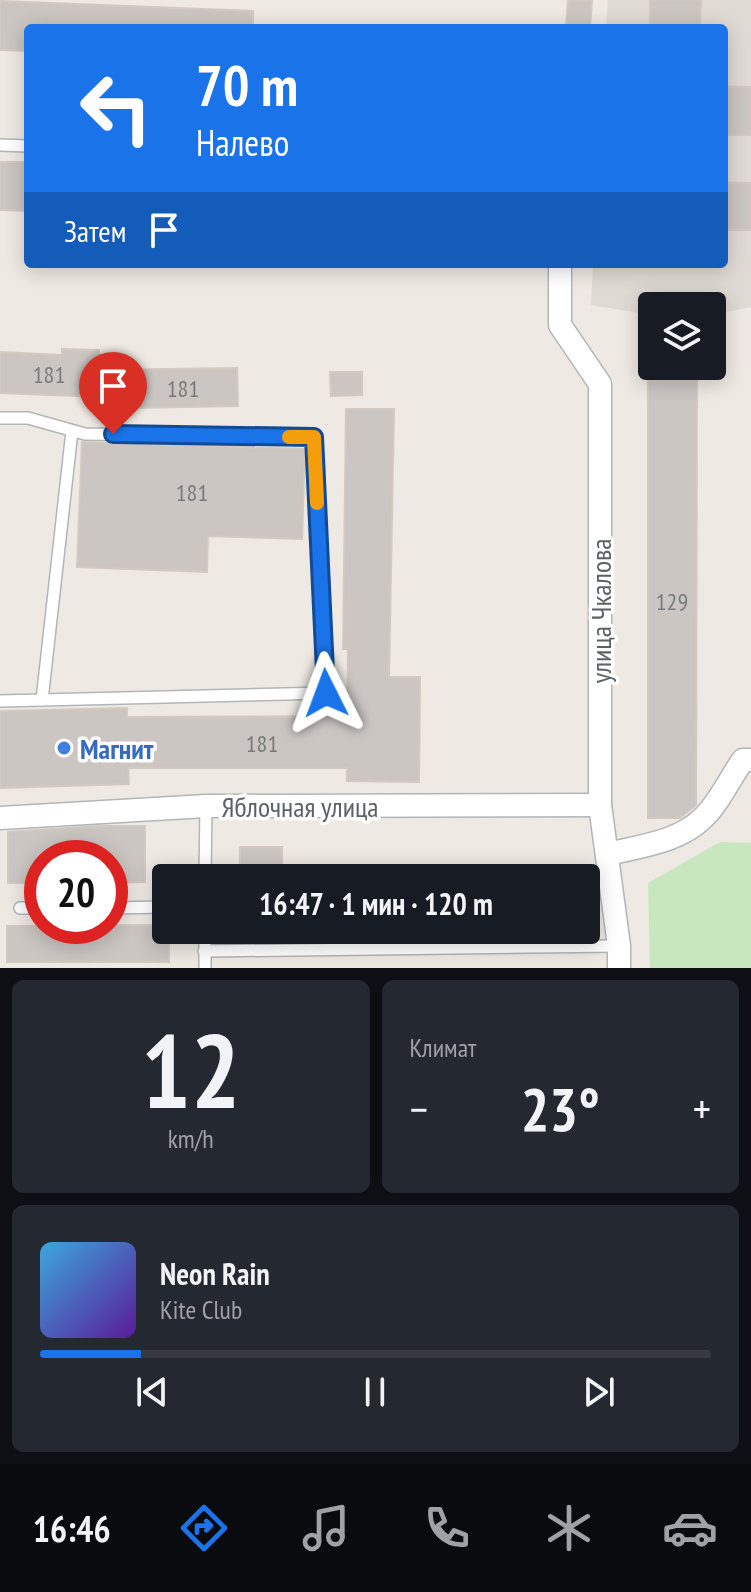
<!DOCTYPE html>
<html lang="ru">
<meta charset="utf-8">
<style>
:root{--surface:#171b24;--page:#242831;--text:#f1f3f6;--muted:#9ea1a6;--line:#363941;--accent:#1a73e8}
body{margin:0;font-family:"PT Sans Narrow",sans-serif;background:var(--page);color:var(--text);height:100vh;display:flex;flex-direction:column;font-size:30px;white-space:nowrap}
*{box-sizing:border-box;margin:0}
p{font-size:26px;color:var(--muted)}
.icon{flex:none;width:44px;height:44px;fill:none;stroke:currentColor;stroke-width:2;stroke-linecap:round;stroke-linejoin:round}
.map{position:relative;height:968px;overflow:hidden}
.sheet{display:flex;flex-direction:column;gap:12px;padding:12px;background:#0d0f14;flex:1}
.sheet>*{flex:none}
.guide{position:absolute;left:24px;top:24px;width:704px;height:244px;border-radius:8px;box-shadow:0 4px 20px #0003;background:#1a73e8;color:#fff;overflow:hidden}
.tools{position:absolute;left:638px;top:292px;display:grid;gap:16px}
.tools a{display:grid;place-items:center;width:88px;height:88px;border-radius:8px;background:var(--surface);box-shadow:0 4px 20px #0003;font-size:40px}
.speed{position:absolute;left:24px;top:840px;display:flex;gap:16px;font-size:40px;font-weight:700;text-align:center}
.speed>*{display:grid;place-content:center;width:104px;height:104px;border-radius:50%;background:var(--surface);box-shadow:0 4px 20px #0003;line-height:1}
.speed .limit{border:12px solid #d22;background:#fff;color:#111}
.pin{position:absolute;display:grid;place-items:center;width:68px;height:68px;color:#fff;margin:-82px -34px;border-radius:50% 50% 50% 0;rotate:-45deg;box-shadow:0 0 8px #0007}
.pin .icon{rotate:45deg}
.me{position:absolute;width:88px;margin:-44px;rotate:357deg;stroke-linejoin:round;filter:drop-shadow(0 0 6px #0008)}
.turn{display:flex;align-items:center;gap:28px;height:168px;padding:0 40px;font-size:36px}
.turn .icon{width:104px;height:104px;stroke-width:2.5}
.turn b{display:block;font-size:56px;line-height:68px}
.then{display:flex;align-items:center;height:76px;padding:0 40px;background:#0003;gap:16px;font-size:30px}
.big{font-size:60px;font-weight:600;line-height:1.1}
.sheet .widget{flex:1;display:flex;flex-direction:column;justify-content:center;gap:12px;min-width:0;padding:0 28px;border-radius:12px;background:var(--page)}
.sheet .dial{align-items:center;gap:0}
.dial b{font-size:104px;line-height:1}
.song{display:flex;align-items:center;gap:24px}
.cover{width:96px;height:96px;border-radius:12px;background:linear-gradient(135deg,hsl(200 70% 55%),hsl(270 70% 35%))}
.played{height:8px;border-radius:4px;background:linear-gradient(90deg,var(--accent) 15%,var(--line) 15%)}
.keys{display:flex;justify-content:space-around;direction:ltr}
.heat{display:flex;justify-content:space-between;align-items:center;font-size:44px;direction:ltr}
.sheet .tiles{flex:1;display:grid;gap:12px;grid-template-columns:1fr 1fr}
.widget:last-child{grid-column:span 2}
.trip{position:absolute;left:152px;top:864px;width:448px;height:80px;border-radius:8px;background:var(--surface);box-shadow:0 4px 20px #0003;font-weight:600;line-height:80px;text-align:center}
.menu{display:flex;height:128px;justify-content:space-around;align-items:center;background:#090b0e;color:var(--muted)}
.menu .icon{width:56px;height:56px}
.menu .on{color:var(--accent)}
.menu b{font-size:36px;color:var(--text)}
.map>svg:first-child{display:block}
</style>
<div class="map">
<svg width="751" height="968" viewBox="0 0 751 968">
<rect width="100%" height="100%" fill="#eee9e3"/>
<path fill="#e0dad4" d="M 608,0 L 751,0 L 751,307 L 712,315 L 712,306 L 652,306 L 652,315 L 591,305 L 593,264 L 724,264 L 724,28 L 606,28 Z"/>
<path fill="#c9e7bf" d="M 720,842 L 751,843 L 751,968 L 650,968 L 648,883 Z"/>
<g fill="#cbc6c2" stroke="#d3c9c1" stroke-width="2">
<path d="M 568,0 L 592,1 L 590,28 L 566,28 Z"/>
<path d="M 650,0 L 701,0 L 700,26 L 650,25 Z"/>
<path d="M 0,1 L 253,11 L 253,28 L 28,28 L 28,51 L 0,50 Z"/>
<path d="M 724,86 L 751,87 L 751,135 L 724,135 Z"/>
<path d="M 0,162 L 28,162 L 28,211 L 0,210 Z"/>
<path d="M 724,182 L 751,183 L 751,230 L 724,230 Z"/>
<path d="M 62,349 L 99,350 L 98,370 L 237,368 L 238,406 L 129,408 L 128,398 L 0,393 L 0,352 L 62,355 Z"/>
<path d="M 330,372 L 362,372 L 362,395 L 331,396 Z"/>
<path d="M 648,381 L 697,381 L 696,805 L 680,818 L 648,818 Z"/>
<path d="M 346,409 L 394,409 L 389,677 L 420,677 L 419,782 L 347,781 L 347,768 L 128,768 L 129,784 L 0,788 L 0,711 L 127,708 L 127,717 L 347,716 L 348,649 L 343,649 Z"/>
<path d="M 82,442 L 305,449 L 302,539 L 208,536 L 207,572 L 77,567 Z"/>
<path d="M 98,826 L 145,826 L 145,882 L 110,883 L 110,858 L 42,858 L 42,883 L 8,883 L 8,832 Z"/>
<rect x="240" y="847" width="42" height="31"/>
<path d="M 166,925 L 166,930 L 169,930 L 169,962 L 7,962 L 7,926 Z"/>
</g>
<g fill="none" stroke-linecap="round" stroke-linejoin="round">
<g stroke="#b1b6b9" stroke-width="14">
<g id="lane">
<path d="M 0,145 L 28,146"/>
<path d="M 0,418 L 28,418 L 85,434 L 314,437 L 326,693 L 0,701"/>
<path d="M 42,700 L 72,431"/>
<path d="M 205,878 L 206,806"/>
<path d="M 20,908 L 42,908"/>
<path d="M 110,908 L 166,907"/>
<path d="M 205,930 L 205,968"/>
<path d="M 204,951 L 619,946"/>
</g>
</g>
<g stroke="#b1b6b9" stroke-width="25">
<g id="street">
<path d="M 560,264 L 560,325 L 600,384 L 600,805 L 619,946 L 619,968"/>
<path d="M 0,818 L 206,806 L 600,805"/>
<path d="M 608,854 C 640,846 679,842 703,818 C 719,803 730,778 743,760 L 751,760"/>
</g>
</g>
<use href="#lane" stroke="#fff" stroke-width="11"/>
<use href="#street" stroke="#fff" stroke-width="22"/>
</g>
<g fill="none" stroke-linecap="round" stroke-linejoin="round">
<g stroke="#114b97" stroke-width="20">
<path id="route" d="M 113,434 L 314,437 L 326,693"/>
</g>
<use href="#route" stroke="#1a73e8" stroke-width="14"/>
<path stroke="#f59e0b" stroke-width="14" d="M 289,437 L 314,437 L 317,503"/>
</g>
<circle fill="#3f7fe0" stroke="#fff" stroke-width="3" cx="64" cy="748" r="8"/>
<g text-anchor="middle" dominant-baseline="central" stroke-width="7" stroke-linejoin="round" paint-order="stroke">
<g font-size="24" fill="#777b7c">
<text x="49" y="374">181</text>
<text x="183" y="388">181</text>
<text x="192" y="492">181</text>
<text x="672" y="601">129</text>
<text x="262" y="743">181</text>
</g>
<g font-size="28" fill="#5b6264" stroke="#fff">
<text transform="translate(600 611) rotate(-90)">улица Чкалова</text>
<text x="300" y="806">Яблочная улица</text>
</g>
<g font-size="28" font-weight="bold" fill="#366cbe" stroke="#fff" text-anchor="start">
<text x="80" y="748">Магнит</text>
</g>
</g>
</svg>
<div class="tools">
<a><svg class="icon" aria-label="layers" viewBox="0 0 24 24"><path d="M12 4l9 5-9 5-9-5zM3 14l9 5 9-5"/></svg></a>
</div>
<div class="speed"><div class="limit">20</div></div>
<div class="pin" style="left:113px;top:434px;background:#d93025"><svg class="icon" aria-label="arrive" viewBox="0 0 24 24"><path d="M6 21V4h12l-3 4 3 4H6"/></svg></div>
<svg class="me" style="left:326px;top:693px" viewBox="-20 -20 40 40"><path d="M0-17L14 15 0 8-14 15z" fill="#1a73e8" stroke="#fff" stroke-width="4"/></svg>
<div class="trip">16:47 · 1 мин · 120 m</div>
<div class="guide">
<div class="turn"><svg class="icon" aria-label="left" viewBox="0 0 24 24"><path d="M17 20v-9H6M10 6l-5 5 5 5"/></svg><div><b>70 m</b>Налево</div></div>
<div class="then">Затем<svg class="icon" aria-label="arrive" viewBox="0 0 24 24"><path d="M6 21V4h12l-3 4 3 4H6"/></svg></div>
</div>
</div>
<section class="sheet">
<div class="tiles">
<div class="widget dial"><b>12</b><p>km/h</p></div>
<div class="widget"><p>Климат</p>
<div class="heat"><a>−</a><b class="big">23°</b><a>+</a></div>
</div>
<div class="widget">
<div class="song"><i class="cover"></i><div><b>Neon Rain</b><p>Kite Club</p></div></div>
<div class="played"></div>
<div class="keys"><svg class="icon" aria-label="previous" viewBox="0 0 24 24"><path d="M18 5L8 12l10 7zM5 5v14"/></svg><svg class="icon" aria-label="pause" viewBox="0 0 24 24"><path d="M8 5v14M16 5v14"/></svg><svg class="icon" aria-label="next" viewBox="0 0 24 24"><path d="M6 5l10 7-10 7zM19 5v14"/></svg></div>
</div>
</div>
</section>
<nav class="menu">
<b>16:46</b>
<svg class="icon on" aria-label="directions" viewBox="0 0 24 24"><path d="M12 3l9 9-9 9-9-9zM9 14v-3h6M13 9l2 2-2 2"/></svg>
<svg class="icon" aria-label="music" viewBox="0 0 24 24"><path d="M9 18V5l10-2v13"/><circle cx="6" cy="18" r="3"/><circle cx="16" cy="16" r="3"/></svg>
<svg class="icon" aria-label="phone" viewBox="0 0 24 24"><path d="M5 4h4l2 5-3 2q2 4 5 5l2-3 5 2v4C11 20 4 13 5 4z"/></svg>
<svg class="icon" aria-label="climate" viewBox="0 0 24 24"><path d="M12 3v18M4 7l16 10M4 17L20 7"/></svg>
<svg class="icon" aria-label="car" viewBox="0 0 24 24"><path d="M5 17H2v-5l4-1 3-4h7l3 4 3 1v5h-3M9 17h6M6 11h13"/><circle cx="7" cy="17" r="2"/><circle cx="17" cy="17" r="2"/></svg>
</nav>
